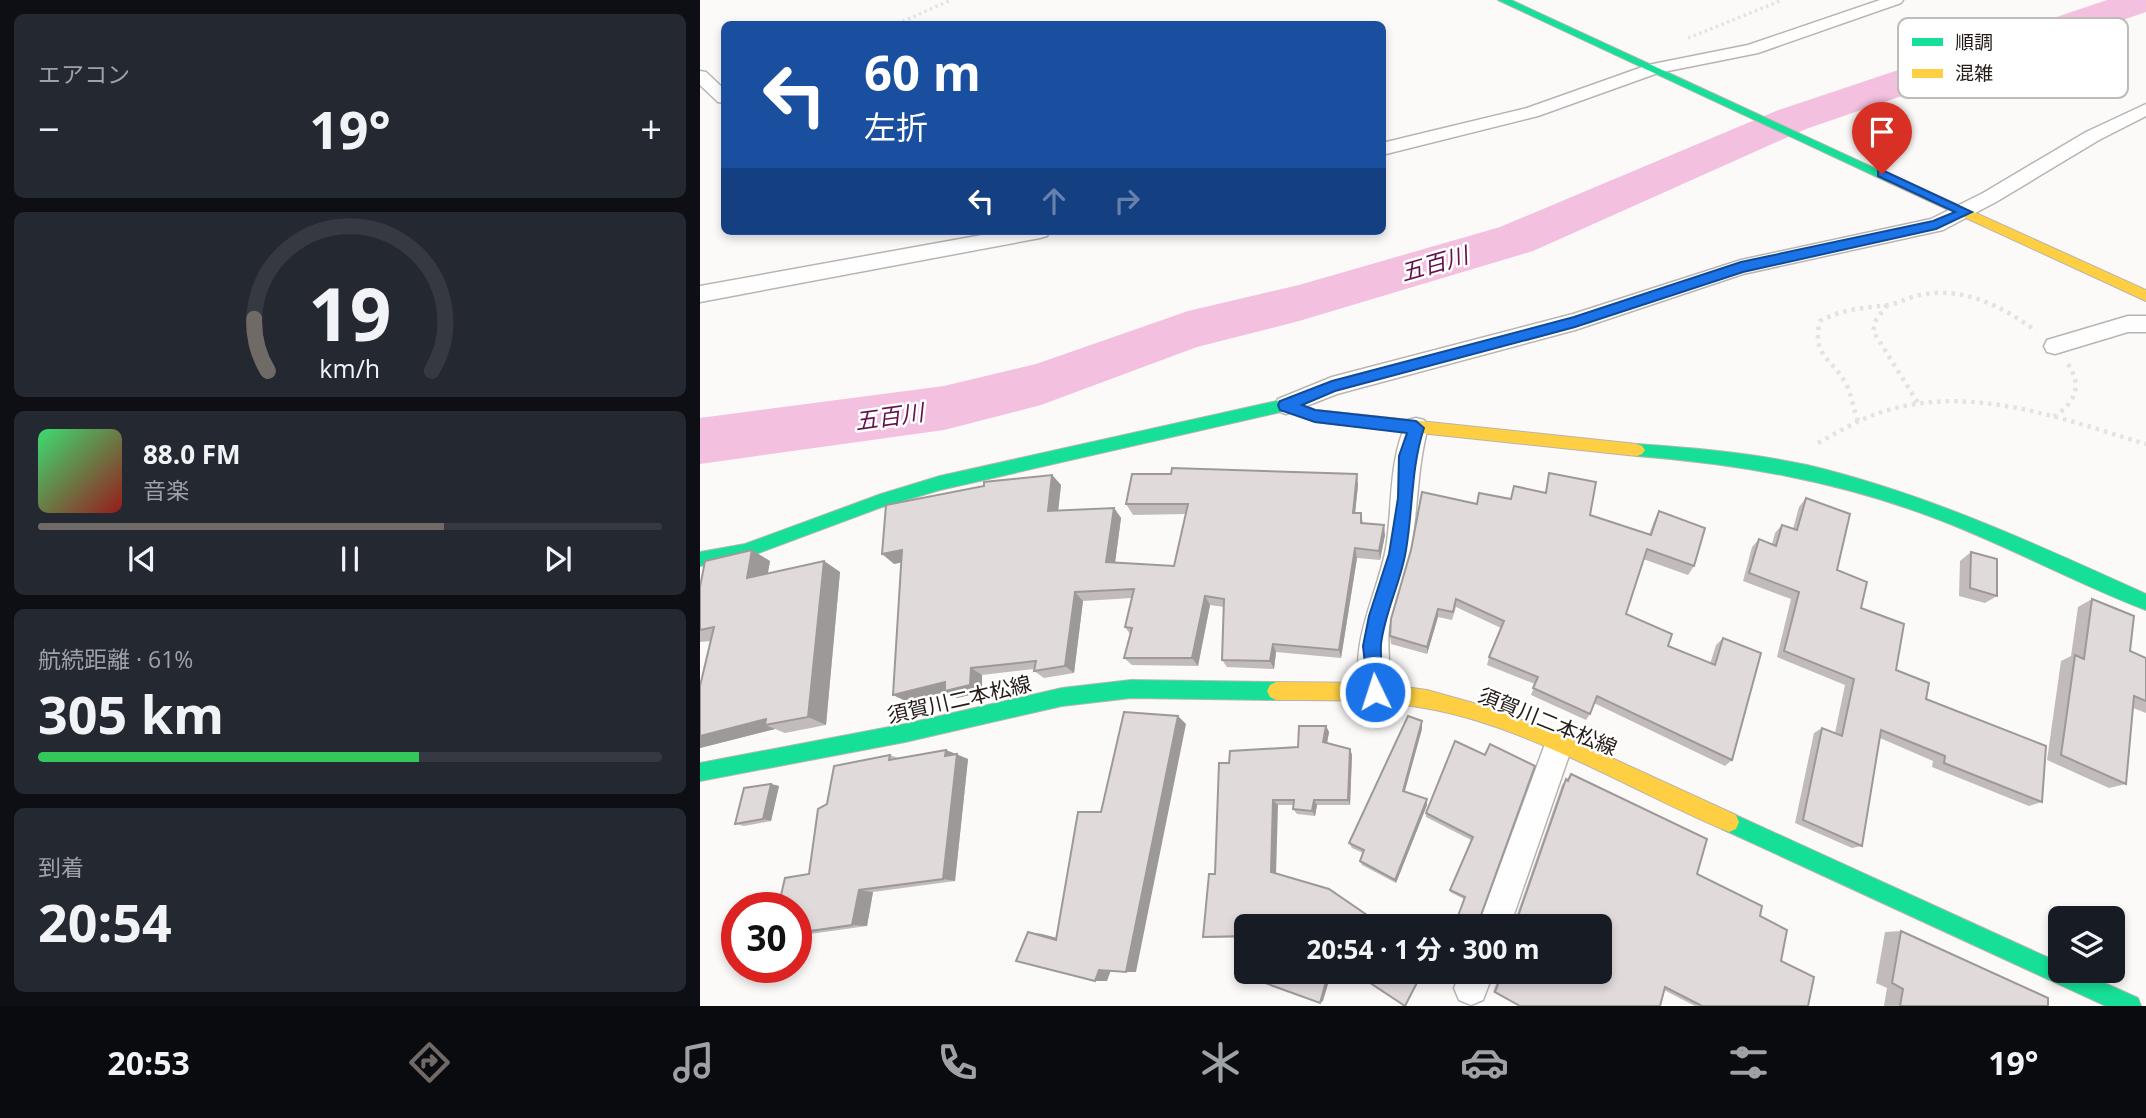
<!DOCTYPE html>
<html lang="ja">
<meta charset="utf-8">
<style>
:root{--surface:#171b24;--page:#242831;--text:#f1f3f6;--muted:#9ea1a6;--line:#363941;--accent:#706a66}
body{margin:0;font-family:"Open Sans","Noto Sans JP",sans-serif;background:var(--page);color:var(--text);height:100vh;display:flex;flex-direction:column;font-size:26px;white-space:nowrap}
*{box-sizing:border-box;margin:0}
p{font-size:23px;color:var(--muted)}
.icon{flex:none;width:38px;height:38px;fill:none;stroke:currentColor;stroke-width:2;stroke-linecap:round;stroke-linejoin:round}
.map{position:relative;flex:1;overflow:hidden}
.drawer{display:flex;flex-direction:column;gap:14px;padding:14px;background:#0d0f14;width:700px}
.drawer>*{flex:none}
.hud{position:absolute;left:21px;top:21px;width:665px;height:214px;border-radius:10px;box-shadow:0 4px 10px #0003;background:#1a4fa0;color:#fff;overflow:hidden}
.buttons{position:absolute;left:1348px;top:906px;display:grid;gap:14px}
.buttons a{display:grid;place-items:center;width:77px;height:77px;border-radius:10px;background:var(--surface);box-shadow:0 4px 10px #0003;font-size:35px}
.speed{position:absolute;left:21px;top:892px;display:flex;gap:14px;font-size:35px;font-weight:700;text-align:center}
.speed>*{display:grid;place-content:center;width:91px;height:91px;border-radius:50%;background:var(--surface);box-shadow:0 4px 10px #0003;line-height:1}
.speed .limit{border:10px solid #d22;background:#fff;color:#111}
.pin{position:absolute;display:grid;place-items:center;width:60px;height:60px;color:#fff;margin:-72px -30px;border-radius:50% 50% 50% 0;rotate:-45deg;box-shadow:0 0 7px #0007}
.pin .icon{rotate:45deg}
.me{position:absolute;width:77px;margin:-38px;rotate:356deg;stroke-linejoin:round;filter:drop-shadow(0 0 5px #0008)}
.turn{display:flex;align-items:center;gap:24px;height:147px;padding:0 28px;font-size:32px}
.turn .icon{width:91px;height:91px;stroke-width:2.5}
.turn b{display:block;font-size:49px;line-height:60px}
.lanes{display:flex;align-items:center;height:66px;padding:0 28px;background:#0003;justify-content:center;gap:35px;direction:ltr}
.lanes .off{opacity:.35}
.big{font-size:52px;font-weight:700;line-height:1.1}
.drawer .widget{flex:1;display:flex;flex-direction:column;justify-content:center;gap:10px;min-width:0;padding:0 24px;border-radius:10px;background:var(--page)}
.drawer .dial{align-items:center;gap:0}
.dial svg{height:182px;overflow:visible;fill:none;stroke:var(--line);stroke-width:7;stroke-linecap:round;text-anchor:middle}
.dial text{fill:var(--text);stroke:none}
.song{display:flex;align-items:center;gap:21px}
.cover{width:84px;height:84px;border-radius:10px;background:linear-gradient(135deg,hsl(140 70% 55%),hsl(0 70% 35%))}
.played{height:7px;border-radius:4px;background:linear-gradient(90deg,var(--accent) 65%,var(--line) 65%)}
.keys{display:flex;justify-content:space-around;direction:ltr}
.heat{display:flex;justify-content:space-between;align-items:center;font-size:38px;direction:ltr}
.charge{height:10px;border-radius:5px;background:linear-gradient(90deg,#34c759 61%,var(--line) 0)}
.trip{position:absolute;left:534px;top:914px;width:378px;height:70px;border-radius:10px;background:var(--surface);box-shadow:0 4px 10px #0003;font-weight:700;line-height:70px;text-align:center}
.tabs{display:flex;height:112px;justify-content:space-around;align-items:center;background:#090b0e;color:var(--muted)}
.tabs .icon{width:49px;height:49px}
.tabs .current{color:var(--accent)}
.tabs b{font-size:32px;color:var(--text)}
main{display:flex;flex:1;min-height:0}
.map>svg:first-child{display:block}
</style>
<main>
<section class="drawer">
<div class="widget"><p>エアコン</p>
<div class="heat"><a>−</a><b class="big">19°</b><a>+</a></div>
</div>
<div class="widget dial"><svg viewBox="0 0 100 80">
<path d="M14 69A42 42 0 1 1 86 69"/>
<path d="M14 69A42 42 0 0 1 8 46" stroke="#706a66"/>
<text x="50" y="56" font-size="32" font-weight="700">19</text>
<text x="50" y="72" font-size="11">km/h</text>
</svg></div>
<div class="widget">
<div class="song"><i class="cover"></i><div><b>88.0 FM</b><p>音楽</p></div></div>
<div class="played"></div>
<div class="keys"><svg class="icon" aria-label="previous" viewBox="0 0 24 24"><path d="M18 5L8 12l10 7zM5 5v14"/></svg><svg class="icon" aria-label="pause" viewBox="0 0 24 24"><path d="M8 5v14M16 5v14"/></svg><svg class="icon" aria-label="next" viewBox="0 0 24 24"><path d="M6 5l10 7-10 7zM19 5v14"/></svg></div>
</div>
<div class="widget"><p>航続距離 · 61%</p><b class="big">305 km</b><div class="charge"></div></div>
<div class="widget"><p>到着</p><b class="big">20:54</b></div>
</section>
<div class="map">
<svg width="1446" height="1006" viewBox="0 0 1446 1006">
<rect width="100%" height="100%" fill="#fcfaf8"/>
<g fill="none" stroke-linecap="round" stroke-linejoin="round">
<path fill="#f3c0df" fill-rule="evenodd" d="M 1407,0 L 1446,0 L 1446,12 L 1106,129 L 833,251 L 599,321 L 497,347 L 341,405 L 244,430 L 0,464 L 0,418 L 244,386 L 336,364 L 488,311 L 599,285 L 800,227 L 1076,111 Z"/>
<g stroke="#b9b4b0" stroke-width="3">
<g id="street">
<path d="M 1180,0 L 1203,0 L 1201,3 L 1058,53 L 958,73 L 838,116 L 682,155 L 682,143 L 827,108 L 948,65 L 1048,45 Z"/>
<path d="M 0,71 L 6,72 L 24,89 L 24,103 L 18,102 L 0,85 Z"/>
<path d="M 1446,104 L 1446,116 L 1399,140 L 1296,202 L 1243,230 L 1043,274 L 875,330 L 637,394 L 586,414 L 578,411 L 575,405 L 578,399 L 632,377 L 873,314 L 1041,260 L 1231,219 L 1283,193 L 1386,132 Z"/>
<path d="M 304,231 L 350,231 L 347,236 L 340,238 L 0,302 L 0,286 Z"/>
<path d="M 1428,316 L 1446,316 L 1446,332 L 1428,332 L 1355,354 L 1347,352 L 1344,346 L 1347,340 Z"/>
<path d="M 716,418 L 724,420 L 728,427 C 717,467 718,509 711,549 C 706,576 694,601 689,627 C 686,651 694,680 685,702 L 675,706 L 665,702 C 644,650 677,598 686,548 C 693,507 688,459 708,420 Z"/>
<path d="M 859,730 L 869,734 L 873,744 L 810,926 L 778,926 L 845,744 L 849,734 Z"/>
<path d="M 761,971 L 794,971 L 783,1000 L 771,1005 L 759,1000 L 754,988 Z"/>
</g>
</g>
<g stroke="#b9b4b0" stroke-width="2">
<g id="fast">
<path d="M 798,0 L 811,0 L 1200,180 L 1194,184 L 1190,183 Z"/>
<path d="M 586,399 L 601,405 L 603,409 L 601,413 L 596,415 L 585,411 L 240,490 L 182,507 L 45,558 L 0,566 L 0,552 L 45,544 L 181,494 L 240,476 Z"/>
<path d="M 937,444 C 994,448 1051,453 1107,465 C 1225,493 1336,544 1446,594 L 1446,610 C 1373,582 1305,544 1232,517 C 1136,481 1039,464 937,456 L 932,454 L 929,450 L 932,446 Z"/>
<path d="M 431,680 L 576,682 L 582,685 L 585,691 L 582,697 L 576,700 L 431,698 L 362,706 L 205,742 L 0,781 L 0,763 L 205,724 L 362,688 Z"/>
<path d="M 1029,812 L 1360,963 L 1360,971 L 1378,971 L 1438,998 L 1441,1006 L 1406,1006 L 1022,829 L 1019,822 L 1022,815 Z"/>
</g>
</g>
<g stroke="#b9b4b0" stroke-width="2">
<g id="slow">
<path d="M 1194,176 L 1446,290 L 1446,301 L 1190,183 L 1190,177 Z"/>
<path d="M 596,403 L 616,410 L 937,444 L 942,446 L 945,450 L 942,454 L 937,456 L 615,422 L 591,413 L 589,409 L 591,405 Z"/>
<path d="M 576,682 L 675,683 L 727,690 L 791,708 L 866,737 L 1036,815 L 1039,822 L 1036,829 L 1029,832 C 933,792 827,725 724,708 C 675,699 626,700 576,700 L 570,697 L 567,691 L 570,685 Z"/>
</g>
</g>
<g stroke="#e4e3e2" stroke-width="3.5" stroke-dasharray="2.5 3.5" stroke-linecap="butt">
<path d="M 197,24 L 251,0"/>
<path d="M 988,38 L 1082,0"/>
</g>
<g stroke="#e4e3e2" stroke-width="4.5" stroke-dasharray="3.5 5" stroke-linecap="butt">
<path d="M 1187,305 L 1176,320 L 1173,331 L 1218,403"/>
<path d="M 1354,417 C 1375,402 1383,387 1368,364"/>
<path d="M 1158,421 C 1153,409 1152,395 1146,384 C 1132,357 1111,357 1120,321 C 1142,309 1164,308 1188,305 C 1200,303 1209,297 1220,295 C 1263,286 1302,306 1336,331"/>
<path d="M 1118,443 C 1140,431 1161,418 1185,411 C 1272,384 1363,419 1446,444"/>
</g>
<use href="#street" fill="#fffefe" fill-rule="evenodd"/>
<use href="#fast" fill="#16e098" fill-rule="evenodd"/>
<use href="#slow" fill="#ffcf43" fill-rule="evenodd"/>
</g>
<g fill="#c2bbbb">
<path d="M 849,473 L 890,515 L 949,535 L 954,521 L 959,511 L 994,566 L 988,575 L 943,559 L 926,614 L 968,646 L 1010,664 L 1016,645 L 1023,638 L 1032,760 L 1025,766 L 894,703 L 890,714 L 886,720 L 831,695 L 835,684 L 787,665 L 789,657 L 801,628 L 756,607 L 752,620 L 738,617 L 727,654 L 691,644 L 690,636 L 777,504 L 845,493 Z"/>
<path d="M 352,475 L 361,485 L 358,511 L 414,508 L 421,518 L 415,562 L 474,566 L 486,514 L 433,515 L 426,504 L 658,485 L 655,513 L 661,513 L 663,523 L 685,535 L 680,560 L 657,558 L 641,658 L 576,652 L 574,669 L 527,667 L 522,660 L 524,607 L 510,605 L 498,666 L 432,665 L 424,658 L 430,634 L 425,627 L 432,598 L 383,601 L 374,673 L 344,678 L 334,671 L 334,669 L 282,675 L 282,692 L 257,698 L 246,692 L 206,701 L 193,695 L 201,562 L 194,564 Z"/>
<path d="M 1106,498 L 1137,570 L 1161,608 L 1196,670 L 1342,802 L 1329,806 L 1232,767 L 1233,761 L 1180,738 L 1162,846 L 1152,848 L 1095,823 L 1114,733 L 1122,728 L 1135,733 L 1145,685 L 1077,657 L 1091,599 L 1043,581 L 1052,547 L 1059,539 L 1072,544 L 1075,533 L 1082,525 L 1093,529 L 1099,507 Z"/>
<path d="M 1271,552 L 1297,596 L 1285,603 L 1259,596 L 1260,561 Z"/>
<path d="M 70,561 L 68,573 L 124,561 L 140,572 L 126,725 L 85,733 L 75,729 L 0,748 L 11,641 L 0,642 L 0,587 Z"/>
<path d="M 1392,599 L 1430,651 L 1446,658 L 1446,713 L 1433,708 L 1426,784 L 1409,788 L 1347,760 L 1361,661 L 1371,656 L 1378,607 Z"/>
<path d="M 626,726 L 629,732 L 627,743 L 650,749 L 652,755 L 650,805 L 617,805 L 615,816 L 597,814 L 593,809 L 594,805 L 578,805 L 546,926 L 546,937 L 510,938 L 503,937 L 515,874 L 529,763 L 598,747 Z"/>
<path d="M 722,729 L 705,791 L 727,805 L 696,883 L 662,865 L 660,861 L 663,853 L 652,848 L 649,843 Z"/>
<path d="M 246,750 L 268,759 L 255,881 L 173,892 L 167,926 L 96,936 L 96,908 L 109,874 L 190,755 L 198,758 Z"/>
<path d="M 785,755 L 777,926 L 773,926 L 757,917 L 764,899 L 750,892 L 771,840 L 726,817 L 726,813 Z"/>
<path d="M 871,774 L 997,874 L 1060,916 L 1081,961 L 1108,1006 L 995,1006 L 964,990 L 819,1006 L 793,992 L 801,971 L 900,971 L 813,926 L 862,785 Z"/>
<path d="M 71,784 L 79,786 L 71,821 L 44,826 L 35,824 Z"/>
<path d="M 1201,931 L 1348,1006 L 1184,1006 L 1187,988 L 1176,983 L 1185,932 Z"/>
</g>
<g fill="#9e9999">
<path d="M 657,474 L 658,485 L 654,523 L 653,513 Z"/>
<path d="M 352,475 L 361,485 L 357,521 L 348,511 Z"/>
<path d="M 414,508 L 421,518 L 414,571 L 406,562 Z"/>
<path d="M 684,525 L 685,535 L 680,560 L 679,551 Z"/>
<path d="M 655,548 L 657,558 L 641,658 L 639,650 Z"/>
<path d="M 52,550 L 70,561 L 65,588 L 47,578 Z"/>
<path d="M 202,550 L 214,560 L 194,564 L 182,554 Z"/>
<path d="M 124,561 L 140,572 L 126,725 L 108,717 Z"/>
<path d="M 375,592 L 383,601 L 374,673 L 365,666 Z"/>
<path d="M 505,596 L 510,605 L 498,666 L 492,658 Z"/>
<path d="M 738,609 L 738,617 L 727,654 L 727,647 Z"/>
<path d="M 573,644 L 576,652 L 574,669 L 570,661 Z"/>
<path d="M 271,668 L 282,675 L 282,692 L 257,698 L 246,692 L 206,701 L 193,695 L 245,682 Z"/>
<path d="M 478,716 L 486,724 L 436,972 L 426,972 Z"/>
<path d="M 66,719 L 65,725 L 75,729 L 0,748 L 0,736 Z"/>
<path d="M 722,721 L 722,729 L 703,797 L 703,791 Z"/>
<path d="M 626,726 L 629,732 L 626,749 L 623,742 Z"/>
<path d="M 650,749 L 652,755 L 650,805 L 648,800 Z"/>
<path d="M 246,750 L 268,759 L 255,881 L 243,879 Z"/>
<path d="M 71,784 L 79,786 L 71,821 L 63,819 Z"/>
<path d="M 727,799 L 727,805 L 696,883 L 695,880 Z"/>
<path d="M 573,800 L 578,805 L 576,875 L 571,872 Z"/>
<path d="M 614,800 L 617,805 L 615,816 L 612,811 Z"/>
<path d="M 159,890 L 173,892 L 167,926 L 152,925 Z"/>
<path d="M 328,932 L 342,934 L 369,941 L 356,940 Z"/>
<path d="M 399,970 L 411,970 L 407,981 L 395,981 Z"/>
<path d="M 629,971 L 632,971 L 623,1001 L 620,1003 Z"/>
</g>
<g fill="#e1dada" stroke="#9e9999" stroke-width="2">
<path d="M 472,468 L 657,474 L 653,513 L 661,513 L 661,523 L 684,525 L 679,551 L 655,548 L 639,650 L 573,644 L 570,661 L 522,660 L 524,599 L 505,596 L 492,658 L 424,658 L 432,628 L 425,627 L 434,589 L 375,592 L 365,666 L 334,671 L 336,661 L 271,668 L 270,685 L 245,691 L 245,682 L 193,695 L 202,550 L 182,554 L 186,505 L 284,486 L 284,482 L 352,475 L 348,511 L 414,508 L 406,562 L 474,566 L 488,504 L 426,504 L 432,474 L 471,474 Z"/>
<path d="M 849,473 L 896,482 L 890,515 L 951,535 L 959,511 L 1005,528 L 994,566 L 947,549 L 926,614 L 972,634 L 968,646 L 1015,665 L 1023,638 L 1061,653 L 1032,760 L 897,696 L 890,714 L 833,688 L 838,677 L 789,657 L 804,621 L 756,599 L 753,612 L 738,609 L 727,647 L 690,636 L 691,619 L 711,550 L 722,492 L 777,504 L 779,493 L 811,499 L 814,486 L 846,493 Z"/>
<path d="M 1106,498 L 1150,514 L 1137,570 L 1167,582 L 1161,608 L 1204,624 L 1196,670 L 1229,683 L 1226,699 L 1346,746 L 1342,802 L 1244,763 L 1245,756 L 1181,730 L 1162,846 L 1103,820 L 1122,728 L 1142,736 L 1154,679 L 1084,651 L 1099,592 L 1049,573 L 1059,539 L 1076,546 L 1082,525 L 1097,530 Z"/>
<path d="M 52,550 L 47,578 L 124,561 L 108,717 L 65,725 L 66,719 L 0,736 L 0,686 L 14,627 L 0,630 L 0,587 L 5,561 Z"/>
<path d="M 1271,552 L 1297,559 L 1297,596 L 1270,588 Z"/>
<path d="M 1392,599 L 1434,616 L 1430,651 L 1446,658 L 1446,701 L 1434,696 L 1426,784 L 1361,755 L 1375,655 L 1384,659 Z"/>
<path d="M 424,712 L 478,716 L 426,972 L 399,970 L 395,981 L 316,961 L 328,932 L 356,940 L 378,812 L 401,812 Z"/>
<path d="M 708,716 L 722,721 L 703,791 L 727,799 L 695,880 L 660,861 L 664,850 L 649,843 Z"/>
<path d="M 599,726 L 626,726 L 623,742 L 650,749 L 648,800 L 614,800 L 612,811 L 593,809 L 594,800 L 573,800 L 571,872 L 629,889 L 683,926 L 546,926 L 546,936 L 503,937 L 509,874 L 515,874 L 519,763 L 529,763 L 530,751 L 598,747 Z"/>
<path d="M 755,741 L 785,755 L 790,744 L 835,766 L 777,926 L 758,916 L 765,897 L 750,890 L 773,837 L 726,813 Z"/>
<path d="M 246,750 L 245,756 L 257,754 L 243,879 L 159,890 L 152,925 L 96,933 L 96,908 L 78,908 L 85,878 L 109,874 L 118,809 L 127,804 L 134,766 L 190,755 L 189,760 Z"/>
<path d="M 871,774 L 1007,839 L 997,874 L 1062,906 L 1060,916 L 1087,930 L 1081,961 L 1114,977 L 1108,1006 L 1002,1006 L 965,987 L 960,1006 L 820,1006 L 795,992 L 803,971 L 900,971 L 900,926 L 801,926 L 815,925 L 866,779 L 868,781 Z"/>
<path d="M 71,784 L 63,819 L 35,824 L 44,788 Z"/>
<path d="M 1201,931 L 1348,998 L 1348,1006 L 1200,1006 L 1203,989 L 1192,983 Z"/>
<path d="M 569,971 L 629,971 L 620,1003 L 565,983 Z"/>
<path d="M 652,971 L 723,971 L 705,1006 Z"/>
</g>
<path fill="#1a73e8" stroke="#114b97" stroke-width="2" d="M 1182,170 L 1272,212 L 1236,229 L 1043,272 L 875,327 L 635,391 L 602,405 L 615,410 L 716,421 L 724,428 C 711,467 713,509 706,550 C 701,582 685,611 681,644 C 680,659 683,677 684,692 L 682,699 L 675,701 L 669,699 L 663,646 L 669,616 L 689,554 L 698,498 L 699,456 L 707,433 L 615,422 L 580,410 L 578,405 L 580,401 L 632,381 L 874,317 L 1041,262 L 1233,221 L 1255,212 L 1178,176 L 1178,171 Z"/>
<g text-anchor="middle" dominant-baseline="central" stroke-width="5" stroke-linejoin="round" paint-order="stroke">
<g font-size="21" fill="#251c17" stroke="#fff">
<text transform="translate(259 699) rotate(-13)">須賀川二本松線</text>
<text transform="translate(848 721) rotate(22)">須賀川二本松線</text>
</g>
<g font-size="23" font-style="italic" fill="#64124d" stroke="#fff">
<text transform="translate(734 263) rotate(-16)">五百川</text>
<text transform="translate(189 416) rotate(-8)">五百川</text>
</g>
</g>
<rect x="1198" y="18" width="230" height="80" rx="10" fill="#fff" stroke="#bebbb9" stroke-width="2"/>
<rect x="1212" y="38" width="31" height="8" fill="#16e098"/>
<rect x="1212" y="69" width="31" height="9" fill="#ffcf43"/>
<g font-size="19" fill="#251c17">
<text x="1255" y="49">順調</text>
<text x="1255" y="80">混雑</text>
</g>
</svg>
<div class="buttons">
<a><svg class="icon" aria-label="layers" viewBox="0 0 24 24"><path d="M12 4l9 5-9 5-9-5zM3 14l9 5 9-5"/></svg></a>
</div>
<div class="speed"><div class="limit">30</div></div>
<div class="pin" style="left:1182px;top:174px;background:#d93025"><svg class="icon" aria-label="arrive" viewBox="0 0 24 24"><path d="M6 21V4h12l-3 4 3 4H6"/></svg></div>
<svg class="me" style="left:675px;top:692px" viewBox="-20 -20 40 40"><circle r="17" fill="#1a73e8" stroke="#fff" stroke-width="3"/><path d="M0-11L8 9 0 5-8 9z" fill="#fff"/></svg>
<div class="trip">20:54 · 1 分 · 300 m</div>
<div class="hud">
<div class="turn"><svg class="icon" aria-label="left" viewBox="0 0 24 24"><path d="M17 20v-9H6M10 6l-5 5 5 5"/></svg><div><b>60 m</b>左折</div></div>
<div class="lanes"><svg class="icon" aria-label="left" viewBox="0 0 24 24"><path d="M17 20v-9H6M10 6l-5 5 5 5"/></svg><svg class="icon off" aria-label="ahead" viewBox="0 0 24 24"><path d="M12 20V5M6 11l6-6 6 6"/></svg><svg class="icon off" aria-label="right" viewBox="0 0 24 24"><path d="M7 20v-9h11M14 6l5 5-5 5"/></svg></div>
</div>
</div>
</main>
<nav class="tabs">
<b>20:53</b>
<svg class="icon current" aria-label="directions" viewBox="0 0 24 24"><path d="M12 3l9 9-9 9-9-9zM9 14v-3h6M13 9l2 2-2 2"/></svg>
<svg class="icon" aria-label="music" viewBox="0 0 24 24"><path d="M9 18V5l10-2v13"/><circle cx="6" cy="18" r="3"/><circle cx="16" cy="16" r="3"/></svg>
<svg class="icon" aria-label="phone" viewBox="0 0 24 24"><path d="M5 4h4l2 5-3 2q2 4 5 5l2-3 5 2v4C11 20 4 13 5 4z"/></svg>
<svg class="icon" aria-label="climate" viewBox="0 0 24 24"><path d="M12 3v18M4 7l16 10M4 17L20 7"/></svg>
<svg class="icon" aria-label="car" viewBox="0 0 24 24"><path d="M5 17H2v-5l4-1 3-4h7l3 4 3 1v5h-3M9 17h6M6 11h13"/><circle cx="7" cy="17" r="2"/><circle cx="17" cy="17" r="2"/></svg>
<svg class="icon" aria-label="filters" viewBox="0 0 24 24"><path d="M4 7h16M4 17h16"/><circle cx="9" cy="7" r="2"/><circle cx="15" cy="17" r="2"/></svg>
<b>19°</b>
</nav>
